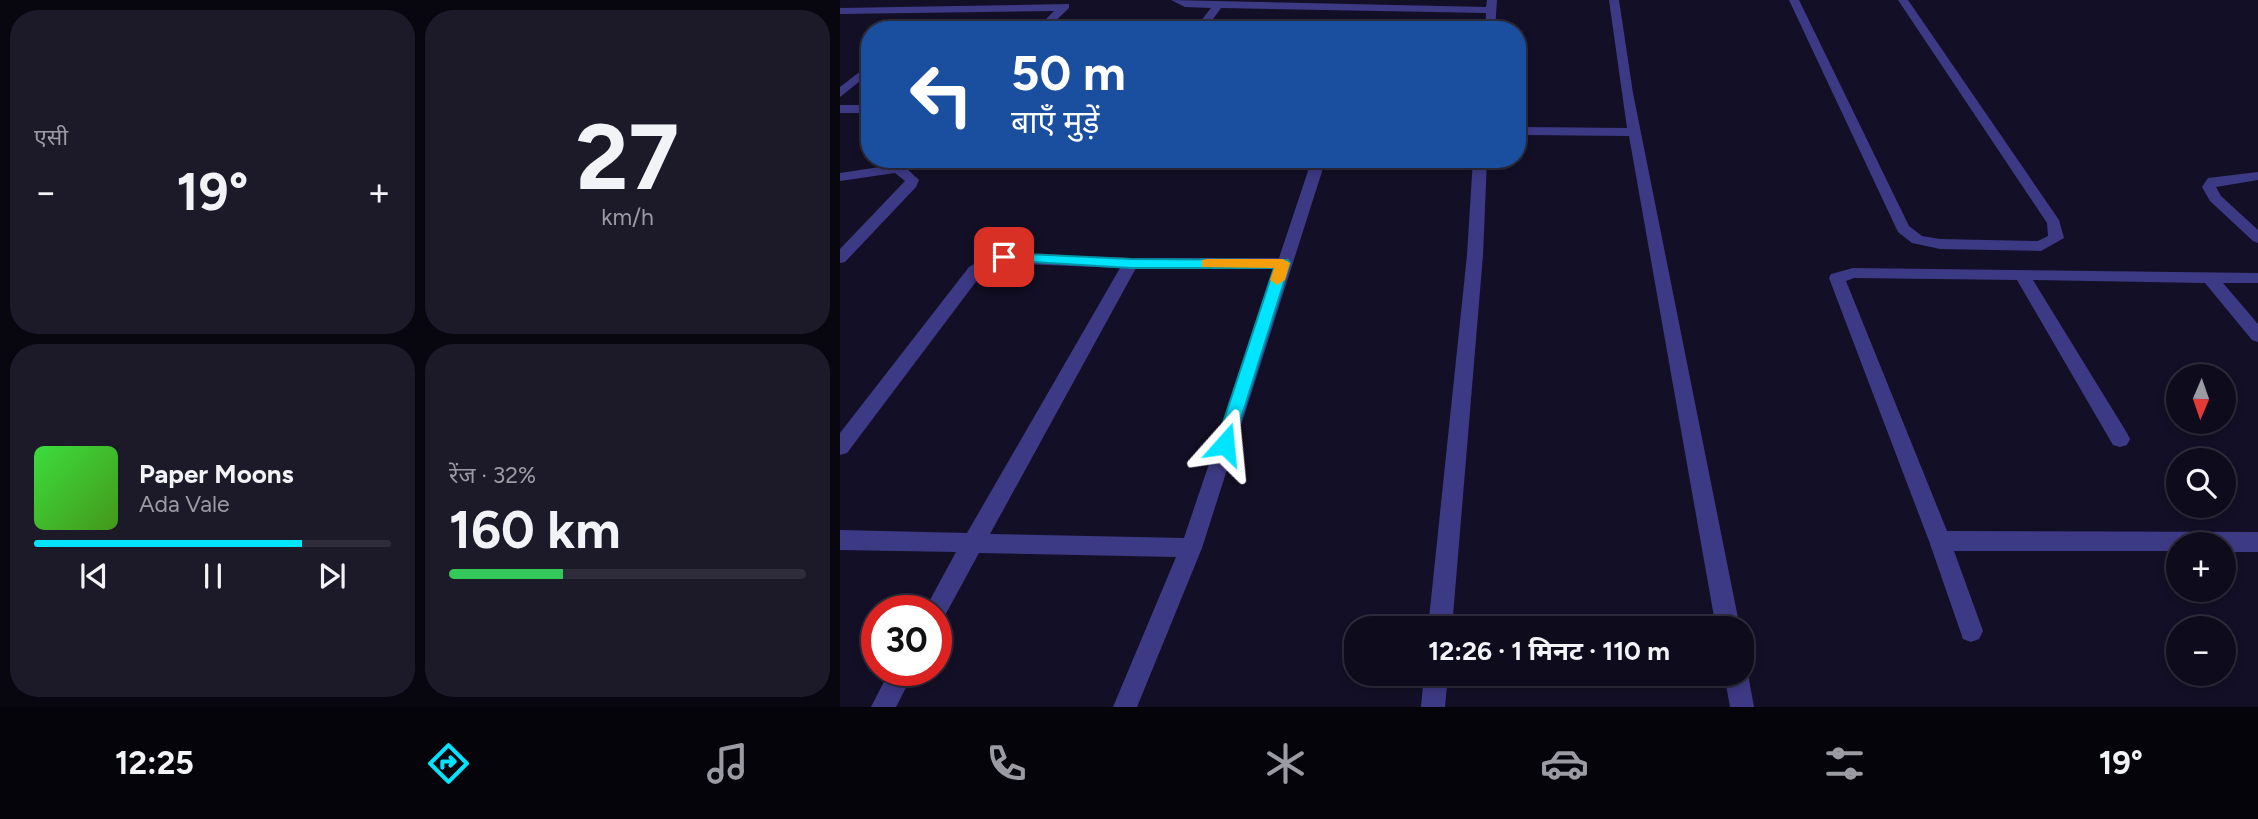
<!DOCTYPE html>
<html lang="hi">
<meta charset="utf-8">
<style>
:root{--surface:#0e0b1c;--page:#1c1929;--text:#f1f3f6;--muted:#9b9ba3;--line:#2e2b3b;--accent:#00e5ff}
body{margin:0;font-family:Figtree,"Noto Sans Devanagari",sans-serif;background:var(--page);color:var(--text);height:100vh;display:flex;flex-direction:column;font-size:26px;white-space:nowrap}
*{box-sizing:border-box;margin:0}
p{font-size:23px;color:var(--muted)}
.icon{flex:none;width:38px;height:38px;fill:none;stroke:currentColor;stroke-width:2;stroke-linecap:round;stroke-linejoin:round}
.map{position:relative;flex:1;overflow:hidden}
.sheet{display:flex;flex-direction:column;gap:10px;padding:10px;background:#08060f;width:840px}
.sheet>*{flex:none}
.banner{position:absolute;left:21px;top:21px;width:665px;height:147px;border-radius:28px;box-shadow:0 4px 10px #0003,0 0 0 2px var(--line);background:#1a4fa0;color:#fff;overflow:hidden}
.needle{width:46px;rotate:182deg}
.tools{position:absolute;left:1326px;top:364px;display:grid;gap:14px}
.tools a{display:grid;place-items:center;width:70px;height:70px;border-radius:50%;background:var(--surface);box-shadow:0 4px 10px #0003,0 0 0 2px var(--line);font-size:35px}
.speed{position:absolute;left:21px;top:595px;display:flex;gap:14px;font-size:35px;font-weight:700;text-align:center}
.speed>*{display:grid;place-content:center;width:91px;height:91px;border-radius:50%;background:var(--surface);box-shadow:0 4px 10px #0003,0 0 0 2px var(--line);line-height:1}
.speed .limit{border:10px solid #d22;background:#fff;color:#111}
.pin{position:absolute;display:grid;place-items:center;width:60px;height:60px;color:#fff;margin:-30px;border-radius:14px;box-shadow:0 4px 10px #0006}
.me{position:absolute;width:77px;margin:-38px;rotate:18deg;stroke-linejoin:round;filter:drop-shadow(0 0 5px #0008)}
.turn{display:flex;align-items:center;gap:24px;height:147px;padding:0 35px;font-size:32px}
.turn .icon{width:91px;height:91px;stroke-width:2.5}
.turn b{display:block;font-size:49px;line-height:60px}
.big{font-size:52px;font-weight:700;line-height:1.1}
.sheet .card{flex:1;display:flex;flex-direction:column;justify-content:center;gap:10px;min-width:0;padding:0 24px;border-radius:28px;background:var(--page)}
.sheet .dial{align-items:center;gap:0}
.dial b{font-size:91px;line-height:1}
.song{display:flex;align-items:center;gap:21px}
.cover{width:84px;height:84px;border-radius:10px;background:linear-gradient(135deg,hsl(120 70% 55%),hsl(100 70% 35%))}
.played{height:7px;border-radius:4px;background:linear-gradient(90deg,var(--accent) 75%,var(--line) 75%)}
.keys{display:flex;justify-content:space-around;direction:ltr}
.heat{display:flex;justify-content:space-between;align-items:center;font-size:38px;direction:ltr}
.charge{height:10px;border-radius:5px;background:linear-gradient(90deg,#34c759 32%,var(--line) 0)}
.sheet .tiles{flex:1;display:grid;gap:10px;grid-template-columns:repeat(2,1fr)}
.trip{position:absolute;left:504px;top:616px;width:410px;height:70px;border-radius:28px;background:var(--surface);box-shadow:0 4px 10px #0003,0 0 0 2px var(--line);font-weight:700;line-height:70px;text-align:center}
.tabs{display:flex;height:112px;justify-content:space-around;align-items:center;background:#06040b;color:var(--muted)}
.tabs .icon{width:49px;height:49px}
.tabs .on{color:var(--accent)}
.tabs b{font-size:32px;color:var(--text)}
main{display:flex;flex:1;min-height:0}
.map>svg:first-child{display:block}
</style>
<main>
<section class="sheet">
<div class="tiles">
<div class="card"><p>एसी</p>
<div class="heat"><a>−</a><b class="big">19°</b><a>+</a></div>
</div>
<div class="card dial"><b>27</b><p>km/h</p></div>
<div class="card">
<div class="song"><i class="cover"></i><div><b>Paper Moons</b><p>Ada Vale</p></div></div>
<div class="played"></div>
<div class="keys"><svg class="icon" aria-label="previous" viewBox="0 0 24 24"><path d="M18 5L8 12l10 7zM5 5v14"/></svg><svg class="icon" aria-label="pause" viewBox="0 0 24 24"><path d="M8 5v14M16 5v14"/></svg><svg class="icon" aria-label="next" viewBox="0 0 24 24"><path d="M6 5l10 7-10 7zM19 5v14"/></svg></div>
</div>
<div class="card"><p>रेंज · 32%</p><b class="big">160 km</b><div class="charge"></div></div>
</div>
</section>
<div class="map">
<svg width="1418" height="707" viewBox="0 0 1418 707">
<rect width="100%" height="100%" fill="#130f26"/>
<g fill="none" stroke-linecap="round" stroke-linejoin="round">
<g fill="#3d3a85" fill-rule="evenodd">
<path d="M 331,0 L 646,7 L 647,0 L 657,0 L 655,30 L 645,30 L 646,13 L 381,8 L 365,30 L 354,30 L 371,8 L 345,7 Z"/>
<path d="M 769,0 L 779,0 L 793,93 L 900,628 L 876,628 L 789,136 L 677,135 L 677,127 L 787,128 Z"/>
<path d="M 949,0 L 959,0 L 1069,226 L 1082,236 L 1100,239 L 1198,241 L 1208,236 L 1207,223 L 1058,0 L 1068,0 L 1219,220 L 1224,238 L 1201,251 L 1100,249 L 1072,243 L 1058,232 Z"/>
<path d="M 229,4 L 229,8 L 206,30 L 195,30 L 214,11 L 0,14 L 0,8 Z"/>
<path d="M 30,64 L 30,73 L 0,97 L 0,87 Z"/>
<rect x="0" y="105" width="30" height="8"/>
<path d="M 56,159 L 70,159 L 65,167 L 79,180 L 76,187 L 5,262 L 0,263 L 0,249 L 65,181 L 55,173 L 0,181 L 0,173 L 53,165 Z"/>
<path d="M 472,159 L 486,159 L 362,548 L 297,707 L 273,707 L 336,557 L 139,553 L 103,619 L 96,621 L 96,611 L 84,611 L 116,552 L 0,550 L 0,530 L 127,533 L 280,268 L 156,263 L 141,275 L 7,453 L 0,455 L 0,433 L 129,267 L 153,253 L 291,258 L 439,258 ZM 296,268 L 435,268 L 344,538 L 150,534 Z"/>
<path d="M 633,159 L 647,159 L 643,255 L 612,628 L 588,628 L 627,255 Z"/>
<path d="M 1418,172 L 1418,180 L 1376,187 L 1381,196 L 1418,230 L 1418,243 L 1413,241 L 1370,201 L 1362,187 L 1368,178 Z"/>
<path d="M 1013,268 L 1418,273 L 1418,283 L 1383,283 L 1418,324 L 1418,342 L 1412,340 L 1365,283 L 1193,280 L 1287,433 L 1290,439 L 1287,445 L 1280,447 L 1273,445 L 1177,280 L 1014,278 L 1006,281 L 1107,531 L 1418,532 L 1418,552 L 1384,552 L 1384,544 L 1339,544 L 1339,551 L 1114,551 L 1143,631 L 1139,639 L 1131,642 L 1123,639 L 1089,541 L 989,278 L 991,274 Z"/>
<path d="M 901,664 L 908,674 L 914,707 L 890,707 L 884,674 L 901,674 Z"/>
<path d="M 50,670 L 75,670 L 56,707 L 31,707 Z"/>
<path d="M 584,674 L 608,674 L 605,707 L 581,707 Z"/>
</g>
</g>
<path fill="#00e5ff" stroke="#0095a6" stroke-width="2" d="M 164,253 L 291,259 L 448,260 L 450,263 L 391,450 L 385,452 L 376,444 L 434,268 L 291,268 L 159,260 L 159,254 Z"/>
<path fill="#f59e0b" d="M 367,259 L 443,259 L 450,263 L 445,280 L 437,285 L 430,280 L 434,268 L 362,267 L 362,260 Z"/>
</svg>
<div class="tools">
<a><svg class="needle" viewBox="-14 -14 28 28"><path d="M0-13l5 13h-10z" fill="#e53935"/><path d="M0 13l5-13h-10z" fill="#9b9ba3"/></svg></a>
<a><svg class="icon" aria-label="search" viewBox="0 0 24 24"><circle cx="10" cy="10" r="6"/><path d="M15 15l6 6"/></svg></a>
<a>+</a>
<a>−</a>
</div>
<div class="speed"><div class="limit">30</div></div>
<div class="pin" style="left:164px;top:257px;background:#d93025"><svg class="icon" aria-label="arrive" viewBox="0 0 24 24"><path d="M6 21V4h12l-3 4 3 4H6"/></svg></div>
<svg class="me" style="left:385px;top:444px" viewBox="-20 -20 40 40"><path d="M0-17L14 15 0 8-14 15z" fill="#00e5ff" stroke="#fff" stroke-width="4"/></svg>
<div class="trip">12:26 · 1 मिनट · 110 m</div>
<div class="banner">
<div class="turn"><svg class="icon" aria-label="left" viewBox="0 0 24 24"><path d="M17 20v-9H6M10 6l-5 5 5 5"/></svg><div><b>50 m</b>बाएँ मुड़ें</div></div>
</div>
</div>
</main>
<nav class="tabs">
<b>12:25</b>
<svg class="icon on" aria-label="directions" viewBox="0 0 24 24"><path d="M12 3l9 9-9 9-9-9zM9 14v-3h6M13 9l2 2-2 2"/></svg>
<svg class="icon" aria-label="music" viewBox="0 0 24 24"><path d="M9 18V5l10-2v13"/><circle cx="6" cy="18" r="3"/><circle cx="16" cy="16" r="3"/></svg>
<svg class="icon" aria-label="phone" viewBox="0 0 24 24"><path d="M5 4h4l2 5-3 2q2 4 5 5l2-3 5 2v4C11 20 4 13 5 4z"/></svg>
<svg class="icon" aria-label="climate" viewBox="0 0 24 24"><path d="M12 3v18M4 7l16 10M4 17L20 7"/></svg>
<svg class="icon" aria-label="car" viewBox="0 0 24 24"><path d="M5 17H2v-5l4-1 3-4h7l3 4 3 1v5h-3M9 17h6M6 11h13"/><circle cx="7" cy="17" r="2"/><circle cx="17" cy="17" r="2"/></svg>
<svg class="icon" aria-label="filters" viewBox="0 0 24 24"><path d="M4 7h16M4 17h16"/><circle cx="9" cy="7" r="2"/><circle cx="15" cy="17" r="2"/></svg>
<b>19°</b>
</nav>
